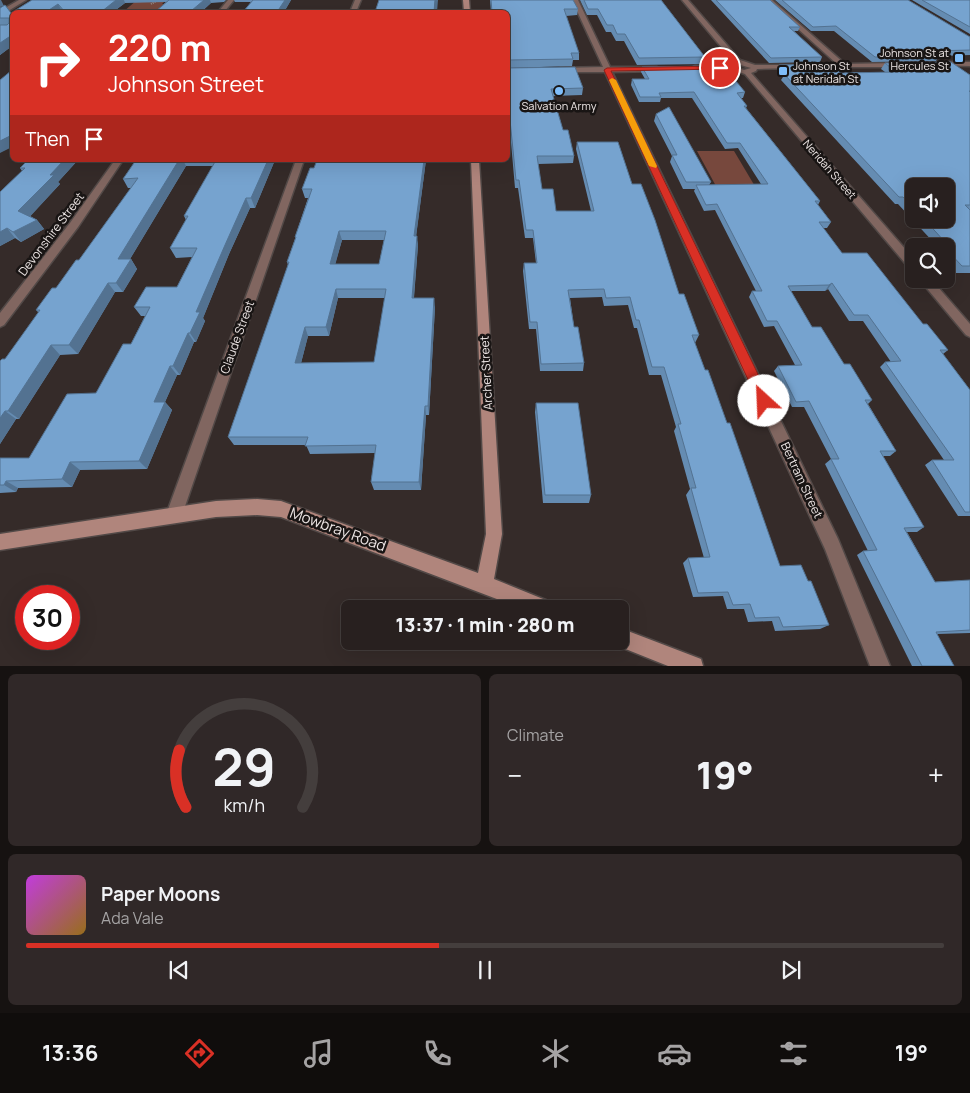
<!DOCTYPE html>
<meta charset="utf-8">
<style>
:root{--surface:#28201f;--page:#302828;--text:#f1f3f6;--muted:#a5a3a4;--line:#443e3d;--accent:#d93025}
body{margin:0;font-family:Manrope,sans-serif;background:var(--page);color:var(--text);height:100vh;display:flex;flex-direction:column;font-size:19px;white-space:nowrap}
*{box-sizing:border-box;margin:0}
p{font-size:16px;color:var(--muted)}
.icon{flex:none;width:28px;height:28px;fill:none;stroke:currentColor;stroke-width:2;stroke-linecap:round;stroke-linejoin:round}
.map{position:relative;height:666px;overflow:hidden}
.sheet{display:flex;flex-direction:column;gap:8px;padding:8px;background:#161211;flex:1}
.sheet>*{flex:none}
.hud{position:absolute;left:10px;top:10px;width:500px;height:152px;border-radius:8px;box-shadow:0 5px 20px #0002,0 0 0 1px var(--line);background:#d93025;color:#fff;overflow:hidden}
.fabs{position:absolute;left:905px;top:178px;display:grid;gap:10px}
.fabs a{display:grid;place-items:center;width:50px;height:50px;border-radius:8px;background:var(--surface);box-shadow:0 5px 20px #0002,0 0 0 1px var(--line);font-size:25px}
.speed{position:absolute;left:15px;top:585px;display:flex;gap:10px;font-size:25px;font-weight:700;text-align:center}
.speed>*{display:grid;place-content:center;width:65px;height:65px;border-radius:50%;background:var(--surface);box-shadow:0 5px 20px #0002,0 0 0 1px var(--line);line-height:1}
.speed .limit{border:8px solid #d22;background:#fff;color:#111}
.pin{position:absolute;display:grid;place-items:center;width:42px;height:42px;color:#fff;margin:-21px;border:2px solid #fff;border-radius:50%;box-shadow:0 1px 5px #0007}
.me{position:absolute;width:55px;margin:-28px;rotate:335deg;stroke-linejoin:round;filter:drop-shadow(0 0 4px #0008)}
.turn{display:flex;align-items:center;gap:18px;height:105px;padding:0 15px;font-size:22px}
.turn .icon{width:65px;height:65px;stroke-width:2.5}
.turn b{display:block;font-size:35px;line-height:42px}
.then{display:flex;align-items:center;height:48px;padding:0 15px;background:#0003;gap:10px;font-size:19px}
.big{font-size:38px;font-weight:800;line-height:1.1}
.sheet .tile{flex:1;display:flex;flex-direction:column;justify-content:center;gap:8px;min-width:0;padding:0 18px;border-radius:8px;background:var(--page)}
.sheet .dial{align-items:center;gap:0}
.dial svg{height:130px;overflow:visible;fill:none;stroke:var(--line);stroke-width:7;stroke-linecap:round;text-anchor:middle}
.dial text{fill:var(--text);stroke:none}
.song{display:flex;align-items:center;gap:15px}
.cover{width:60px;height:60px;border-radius:8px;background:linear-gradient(135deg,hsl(290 70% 55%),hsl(40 70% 35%))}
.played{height:5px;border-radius:2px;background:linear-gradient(90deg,var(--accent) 45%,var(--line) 45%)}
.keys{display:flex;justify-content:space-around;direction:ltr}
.heat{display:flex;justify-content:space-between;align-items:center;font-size:28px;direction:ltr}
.sheet .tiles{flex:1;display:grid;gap:8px;grid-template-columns:1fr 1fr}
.tile:last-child{grid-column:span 2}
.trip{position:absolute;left:341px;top:600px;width:288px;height:50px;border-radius:8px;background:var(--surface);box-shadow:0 5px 20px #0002,0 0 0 1px var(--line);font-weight:800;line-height:50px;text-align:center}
.dock{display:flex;height:80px;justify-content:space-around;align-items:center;background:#100d0c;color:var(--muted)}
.dock .icon{width:35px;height:35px}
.dock .current{color:var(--accent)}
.dock b{font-size:22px;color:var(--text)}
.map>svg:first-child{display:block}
</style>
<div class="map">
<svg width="970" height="666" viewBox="0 0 970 666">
<rect width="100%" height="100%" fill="#352b29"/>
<g fill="#77483d">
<path d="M 137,0 L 166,0 L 162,4 L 177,4 L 170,11 L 123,12 Z"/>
<path d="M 697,151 L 734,151 L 756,188 L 717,188 Z"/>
</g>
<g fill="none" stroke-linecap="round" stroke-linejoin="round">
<g stroke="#524947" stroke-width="3">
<g id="street">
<path d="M 19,0 L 26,0 L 0,16 L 0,11 Z"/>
<path d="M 228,0 L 234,0 L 224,12 L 218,12 Z"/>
<path d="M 355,0 L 361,0 L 356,12 L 350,12 Z"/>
<path d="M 572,0 L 578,0 L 610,67 L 657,67 L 661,69 L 657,71 L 612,72 L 838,539 L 890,666 L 870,666 L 825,549 L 605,72 L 560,72 L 556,70 L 560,68 L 603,67 Z"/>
<path d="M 682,0 L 688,0 L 740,60 L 755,65 L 797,65 L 797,67 L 795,68 L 757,69 L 756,71 L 751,73 L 914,259 L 914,270 L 910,269 L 745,74 L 729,69 L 693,69 L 691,68 L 695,66 L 727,65 L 733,61 ZM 737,64 L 751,68 L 744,70 L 733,66 Z"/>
<path d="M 766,0 L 772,0 L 845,64 L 900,63 L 903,65 L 900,67 L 816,67 L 816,65 L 818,64 L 837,64 Z"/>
<path d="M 938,62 L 970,62 L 970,66 L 936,65 L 935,64 Z"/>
<path d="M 115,160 L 123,160 L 78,227 L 4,325 L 0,327 L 0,313 L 70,223 Z"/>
<path d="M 296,160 L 304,160 L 182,515 L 180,521 L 174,523 L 168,521 L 166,515 Z"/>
<path d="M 919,279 L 931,279 L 970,324 L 970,337 L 966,335 Z"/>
</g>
</g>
<g stroke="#524947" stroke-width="3">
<g id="secondary">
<path d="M 463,0 L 469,0 L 470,12 L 464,12 Z"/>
<path d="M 471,160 L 479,160 L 502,534 L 494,579 L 553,603 L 556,609 L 523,609 L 281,517 L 257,515 L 216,517 L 0,550 L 0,534 L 216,501 L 257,499 L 281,501 L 478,573 L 486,534 Z"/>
<path d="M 620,628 L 701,659 L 703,666 L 668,666 L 613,644 L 612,641 L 620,641 Z"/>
</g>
</g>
<path stroke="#938b89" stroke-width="2" stroke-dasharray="1 1" stroke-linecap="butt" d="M 151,4 L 158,0"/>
<use href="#street" fill="#816660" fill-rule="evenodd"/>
<use href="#secondary" fill="#b0857c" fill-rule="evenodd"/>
</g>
<g fill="#658cb2" fill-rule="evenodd">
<path d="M 32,0 L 226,0 L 224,2 L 211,3 L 201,12 L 155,12 L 166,2 L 125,3 L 113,12 L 63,12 L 62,11 L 61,12 L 12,12 L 12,46 L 0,55 L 0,8 L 4,6 L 11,13 Z"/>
<path d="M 234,0 L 291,0 L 284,12 L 243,12 L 251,2 L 235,2 Z"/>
<path d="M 490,0 L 573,0 L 578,9 L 577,15 L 566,16 L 579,53 L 579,60 L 573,60 L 572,66 L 508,68 L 583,88 L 582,95 L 553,96 L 563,130 L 574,156 L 573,163 L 538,164 L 542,189 L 556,211 L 591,211 L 576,149 L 577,142 L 632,184 L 679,294 L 699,335 L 695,343 L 705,370 L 780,566 L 808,581 L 829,625 L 820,629 L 775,631 L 772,621 L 748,622 L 744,609 L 727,609 L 723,596 L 693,597 L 683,563 L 688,558 L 704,558 L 686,495 L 690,489 L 674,431 L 676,427 L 661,375 L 649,375 L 637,328 L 634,328 L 628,305 L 604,306 L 602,297 L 570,298 L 574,327 L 584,363 L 583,371 L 540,371 L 536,329 L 529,329 L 523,271 L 524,263 L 536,263 L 533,238 L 525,238 L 518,188 L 515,188 L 508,108 L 508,12 L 491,12 Z"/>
<path d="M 580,0 L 661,0 L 705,57 L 703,64 L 637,65 L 624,41 L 616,41 L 611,32 L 606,32 L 597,15 L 587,15 Z"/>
<path d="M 711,0 L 770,0 L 800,27 L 798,31 L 794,31 L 822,57 L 820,62 L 769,63 Z"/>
<path d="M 775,0 L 908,0 L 970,37 L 970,55 L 939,56 L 936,61 L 872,62 L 834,31 L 811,31 Z"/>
<path d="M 912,0 L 970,0 L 970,34 Z"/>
<path d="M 885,63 L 970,75 L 970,273 L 956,273 L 946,263 L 946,246 L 935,246 L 936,245 L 898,204 L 895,204 L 781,80 L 783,77 L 777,71 L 779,65 L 841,73 L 885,72 L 881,69 ZM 914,186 L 946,219 L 914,219 Z"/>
<path d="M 642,67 L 717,75 L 745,92 L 743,98 L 741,98 L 747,106 L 746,108 L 820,201 L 818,205 L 831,222 L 827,228 L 823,228 L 842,253 L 923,324 L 948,350 L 943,354 L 970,390 L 970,516 L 958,516 L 925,465 L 932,460 L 944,460 L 880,367 L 885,362 L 891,362 L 863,321 L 849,321 L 828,289 L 825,291 L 791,291 L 812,327 L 844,364 L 872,400 L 868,404 L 896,451 L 890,456 L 883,456 L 924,527 L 917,532 L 907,532 L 935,582 L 970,580 L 970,633 L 937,634 L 954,666 L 912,666 L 857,555 L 863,551 L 868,551 L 825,464 L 831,459 L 804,407 L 792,407 L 774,371 L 778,366 L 795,365 L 774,326 L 764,327 L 749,297 L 752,291 L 756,291 L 715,210 L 704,211 L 694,191 L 695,189 L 683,189 L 670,162 L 672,156 L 654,121 L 656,114 L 711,182 L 709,185 L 761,184 L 738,148 L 725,149 L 692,98 L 661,98 L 660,102 L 639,102 L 631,85 L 632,79 L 645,79 L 641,72 Z"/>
<path d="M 78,160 L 58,182 L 60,184 L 30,216 L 37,220 L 44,229 L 21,242 L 15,238 L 0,246 L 0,192 L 22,171 L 20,168 Z"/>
<path d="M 136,160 L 275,160 L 255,208 L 250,208 L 229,254 L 203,318 L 205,321 L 196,342 L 194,342 L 180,375 L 177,375 L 165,402 L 172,410 L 147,469 L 80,470 L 72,487 L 18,488 L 16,492 L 0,493 L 0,458 L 29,458 L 96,393 L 131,344 L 145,316 L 141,316 L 134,307 L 177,287 L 192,257 L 176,258 L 170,248 L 186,220 L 184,216 L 213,166 L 186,166 L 130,259 L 131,259 L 137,269 L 123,292 L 115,292 L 78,354 L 60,355 L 19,419 L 16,419 L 0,444 L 0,361 L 5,359 L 39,313 L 36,310 L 56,288 L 79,260 L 131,188 L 128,188 L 123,179 Z"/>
<path d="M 426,160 L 416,236 L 418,245 L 414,298 L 435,307 L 429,415 L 426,415 L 421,490 L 374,490 L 371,482 L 375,453 L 310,454 L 306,445 L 234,445 L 228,437 L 288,265 L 287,262 L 295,239 L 295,237 L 308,198 L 305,198 L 302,189 L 314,168 ZM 342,240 L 384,240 L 379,264 L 335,264 ZM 338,298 L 385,298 L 374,362 L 301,363 L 308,336 L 329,336 Z"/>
<path d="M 536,403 L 591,495 L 589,503 L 543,503 L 535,412 Z"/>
</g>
<g fill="#537291">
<path d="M 0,0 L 1,0 L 4,6 L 0,7 Z"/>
<path d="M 116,0 L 124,0 L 125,3 L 113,12 L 101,12 Z"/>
<path d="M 204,0 L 210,0 L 211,3 L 201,12 L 192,12 L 191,11 Z"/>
<path d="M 285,0 L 291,0 L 284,12 L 277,12 Z"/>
<path d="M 435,0 L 438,0 L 437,12 L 434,12 Z"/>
<path d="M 58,4 L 62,11 L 61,12 L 46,12 Z"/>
<path d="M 12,35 L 12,46 L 0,55 L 0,43 Z"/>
<path d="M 12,135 L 12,147 L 0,153 L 0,141 Z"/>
<path d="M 64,160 L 78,160 L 58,182 L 60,184 L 26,221 L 18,211 L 50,175 Z"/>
<path d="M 179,160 L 183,160 L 186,166 L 124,269 L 118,259 Z"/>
<path d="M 268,160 L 275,160 L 255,208 L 251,198 Z"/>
<path d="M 424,160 L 426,160 L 415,245 L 414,236 Z"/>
<path d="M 246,198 L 250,208 L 229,254 L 203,318 L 205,321 L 196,342 L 190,333 L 196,312 L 225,245 Z"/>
<path d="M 37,220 L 44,229 L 21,242 L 13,232 Z"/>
<path d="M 7,228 L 15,238 L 0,246 L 0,232 Z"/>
<path d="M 339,231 L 342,240 L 333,273 L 330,264 Z"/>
<path d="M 417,236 L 418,245 L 413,307 L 412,298 Z"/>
<path d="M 131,259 L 137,269 L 123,292 L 116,283 Z"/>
<path d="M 108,283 L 115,292 L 78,354 L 69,345 Z"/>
<path d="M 832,283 L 828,289 L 825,291 L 829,285 Z"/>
<path d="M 336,289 L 338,298 L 329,336 L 326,327 Z"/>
<path d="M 434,298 L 435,307 L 429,415 L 428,406 Z"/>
<path d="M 305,327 L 308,336 L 299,371 L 295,363 Z"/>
<path d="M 188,333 L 194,342 L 180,375 L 173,366 Z"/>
<path d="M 51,345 L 60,355 L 19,419 L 8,411 Z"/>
<path d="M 170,366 L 177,375 L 165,402 L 172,410 L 147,469 L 139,461 L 154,402 Z"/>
<path d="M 425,406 L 426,415 L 421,490 L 419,482 Z"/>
<path d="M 5,411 L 16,419 L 0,444 L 0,418 Z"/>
<path d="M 70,462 L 80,470 L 72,487 L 62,479 Z"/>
<path d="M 6,481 L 18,488 L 16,492 L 4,485 Z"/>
</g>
<g fill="#76a3cf" stroke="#537291" fill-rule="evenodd">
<path d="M 32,0 L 116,0 L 101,12 L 65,12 L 58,4 L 46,12 L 12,12 L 12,35 L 0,43 L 0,25 L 7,25 L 9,23 L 9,18 L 0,18 L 0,8 L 5,5 L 11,13 Z"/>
<path d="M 169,0 L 204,0 L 191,11 L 180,11 L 179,12 L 155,12 Z"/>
<path d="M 253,0 L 285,0 L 277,12 L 243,12 Z"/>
<path d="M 379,0 L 435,0 L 434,12 L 375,12 Z"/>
<path d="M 491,0 L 573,0 L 578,9 L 564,9 L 579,53 L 571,53 L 573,59 L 508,60 L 508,62 L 508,12 L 492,12 Z"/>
<path d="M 584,0 L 661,0 L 705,57 L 639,58 L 625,34 L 617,34 L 613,25 L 607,25 L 598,9 L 588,9 Z"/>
<path d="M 716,0 L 770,0 L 800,27 L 789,27 L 822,57 L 771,58 Z"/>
<path d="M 782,0 L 908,0 L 970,37 L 970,50 L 932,51 L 939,56 L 875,57 L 836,26 L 813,27 Z"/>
<path d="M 922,0 L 970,0 L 970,27 Z"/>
<path d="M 951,62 L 970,75 L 970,91 L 969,91 L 970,92 L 970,205 L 965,205 L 970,210 L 970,266 L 962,266 L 946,249 L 946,246 L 944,246 L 939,242 L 945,242 L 924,219 L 946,219 L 946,186 L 914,186 L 914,208 L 903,197 L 899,197 L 784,74 L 788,74 L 779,65 L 831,64 L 841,73 L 896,72 L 885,63 Z"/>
<path d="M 711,66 L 717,75 L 731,75 L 745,92 L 737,93 L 747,106 L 744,106 L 820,201 L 815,201 L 831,222 L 819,222 L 842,253 L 867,253 L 923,324 L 927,324 L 948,350 L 940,350 L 970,390 L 970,512 L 965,512 L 932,460 L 954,460 L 885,362 L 901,361 L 868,315 L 854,315 L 832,283 L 829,285 L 788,286 L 812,327 L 821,327 L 844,364 L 850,364 L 872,400 L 865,400 L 896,451 L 880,451 L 924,527 L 904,528 L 935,582 L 970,580 L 970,630 L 936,632 L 954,666 L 922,666 L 863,551 L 877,550 L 831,459 L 839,459 L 809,401 L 796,402 L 778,366 L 802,365 L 777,321 L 767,321 L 752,291 L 762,291 L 717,204 L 706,205 L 696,185 L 768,184 L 740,143 L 727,143 L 694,92 L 659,93 L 661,97 L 640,97 L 632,79 L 649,79 L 642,67 Z"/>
<path d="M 508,67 L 508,68 L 575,67 L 583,88 L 551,89 L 563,130 L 568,130 L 574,156 L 537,156 L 542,189 L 553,189 L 556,211 L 594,211 L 577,142 L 618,142 L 632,184 L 641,184 L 655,220 L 679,294 L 684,294 L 699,335 L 692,335 L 705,370 L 708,370 L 727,423 L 730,423 L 780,566 L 801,565 L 808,581 L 811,581 L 829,625 L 783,627 L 779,617 L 755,618 L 750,604 L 733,605 L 728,592 L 698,593 L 688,558 L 710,557 L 691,488 L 696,488 L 678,424 L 681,424 L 664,367 L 652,367 L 639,320 L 636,320 L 630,297 L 606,298 L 604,289 L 568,290 L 574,327 L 578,327 L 584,363 L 541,364 L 537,322 L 530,322 L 524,263 L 537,263 L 533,230 L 526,230 L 519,180 L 516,180 L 508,100 Z"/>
<path d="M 12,70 L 12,135 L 0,141 L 0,80 Z"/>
<path d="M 669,107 L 711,182 L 686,182 L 672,155 L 677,155 L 656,114 Z"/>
<path d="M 28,160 L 64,160 L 50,175 L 54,175 L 18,211 L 37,220 L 13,232 L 7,228 L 0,232 L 0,192 L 25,168 L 20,168 Z"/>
<path d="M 136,160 L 179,160 L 118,259 L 131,259 L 116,283 L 108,283 L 69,345 L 51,345 L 8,411 L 5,411 L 0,418 L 0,361 L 2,359 L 5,359 L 40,310 L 36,310 L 52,288 L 56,288 L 76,260 L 79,260 L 138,178 L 123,179 Z"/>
<path d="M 216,160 L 268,160 L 251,198 L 246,198 L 225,245 L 196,312 L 200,312 L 190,333 L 188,333 L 173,366 L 170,366 L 154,402 L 165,402 L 139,461 L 70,462 L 62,479 L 6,481 L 4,485 L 0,485 L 0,458 L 29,458 L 67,394 L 96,393 L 123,344 L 131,344 L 150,307 L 134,307 L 146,287 L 177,287 L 197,248 L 170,248 L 188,216 L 184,216 Z"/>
<path d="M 317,160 L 424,160 L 414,236 L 417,236 L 412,298 L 434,298 L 428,406 L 425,406 L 419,482 L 371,482 L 376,445 L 305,446 L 308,437 L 228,437 L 289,262 L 287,262 L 296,237 L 295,237 L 312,189 L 302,189 L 310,168 L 314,168 ZM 339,231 L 386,231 L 379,264 L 330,264 ZM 336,289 L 386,289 L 374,362 L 295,363 L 305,327 L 326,327 Z"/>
<path d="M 536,403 L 578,403 L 591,495 L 545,495 Z"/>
</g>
<path fill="#d93025" stroke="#8d1f18" d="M 720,66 L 722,66 L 722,69 L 611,71 L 771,401 L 769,405 L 764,406 L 760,405 L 758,401 L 604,70 L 607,68 Z"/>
<path fill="#f59e0b" d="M 612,78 L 616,80 L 657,166 L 656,168 L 649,166 L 609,80 Z"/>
<g fill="#7fbdf9" stroke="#191514" stroke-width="2">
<rect x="954" y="53" width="10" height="10" rx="2.5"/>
<rect x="778" y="66" width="10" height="10" rx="2.5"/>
<circle cx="559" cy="91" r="5"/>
</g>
<g text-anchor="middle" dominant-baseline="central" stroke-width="5" stroke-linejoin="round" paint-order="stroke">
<g font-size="11" fill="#ece5e4" stroke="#191514" text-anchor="end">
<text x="949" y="52">Johnson St at<tspan x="949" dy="13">Hercules St</tspan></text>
<text x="793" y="65" text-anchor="start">Johnson St<tspan x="793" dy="13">at Neridah St</tspan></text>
<text x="559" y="105" text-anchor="middle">Salvation Army</text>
</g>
<g font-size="11" fill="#ece5e4" stroke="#191514">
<text transform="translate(830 169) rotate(49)">Neridah Street</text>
</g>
<g font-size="12" fill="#ece5e4" stroke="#191514">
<text transform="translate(51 234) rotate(-53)">Devonshire Street</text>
<text transform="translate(237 337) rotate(-70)">Claude Street</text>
<text transform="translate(486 373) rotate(-93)">Archer Street</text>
<text transform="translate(802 480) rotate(65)">Bertram Street</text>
</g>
<g font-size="15" fill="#ece5e4" stroke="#191514">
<text transform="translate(338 529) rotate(20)">Mowbray Road</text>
</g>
</g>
</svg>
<div class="fabs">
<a><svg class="icon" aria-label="sound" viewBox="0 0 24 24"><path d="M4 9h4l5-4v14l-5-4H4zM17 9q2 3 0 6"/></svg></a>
<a><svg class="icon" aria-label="search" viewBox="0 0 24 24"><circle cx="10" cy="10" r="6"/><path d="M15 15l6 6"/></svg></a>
</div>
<div class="speed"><div class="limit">30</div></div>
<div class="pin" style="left:720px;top:68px;background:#d93025"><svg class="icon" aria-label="arrive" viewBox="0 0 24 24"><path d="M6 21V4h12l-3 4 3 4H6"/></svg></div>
<svg class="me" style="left:764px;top:401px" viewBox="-20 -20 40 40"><circle r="19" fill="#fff"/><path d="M0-13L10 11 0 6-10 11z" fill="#d93025"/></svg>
<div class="trip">13:37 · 1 min · 280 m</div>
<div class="hud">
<div class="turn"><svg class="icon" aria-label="right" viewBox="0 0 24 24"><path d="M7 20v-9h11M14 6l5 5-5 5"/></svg><div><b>220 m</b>Johnson Street</div></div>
<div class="then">Then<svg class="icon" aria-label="arrive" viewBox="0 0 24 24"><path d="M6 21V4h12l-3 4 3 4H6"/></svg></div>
</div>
</div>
<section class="sheet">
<div class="tiles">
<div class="tile dial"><svg viewBox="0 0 100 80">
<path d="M14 69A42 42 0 1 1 86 69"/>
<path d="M14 69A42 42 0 0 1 10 34" stroke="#d93025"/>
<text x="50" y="56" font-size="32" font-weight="700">29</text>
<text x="50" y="72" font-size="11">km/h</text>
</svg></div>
<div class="tile"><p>Climate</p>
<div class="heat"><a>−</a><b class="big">19°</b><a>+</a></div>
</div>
<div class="tile">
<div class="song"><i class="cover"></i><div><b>Paper Moons</b><p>Ada Vale</p></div></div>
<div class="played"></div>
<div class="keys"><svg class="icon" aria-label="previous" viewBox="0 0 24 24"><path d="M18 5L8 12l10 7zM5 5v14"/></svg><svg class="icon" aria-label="pause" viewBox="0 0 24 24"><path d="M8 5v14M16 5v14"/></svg><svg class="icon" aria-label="next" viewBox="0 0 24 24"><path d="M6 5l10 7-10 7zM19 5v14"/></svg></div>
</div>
</div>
</section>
<nav class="dock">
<b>13:36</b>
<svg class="icon current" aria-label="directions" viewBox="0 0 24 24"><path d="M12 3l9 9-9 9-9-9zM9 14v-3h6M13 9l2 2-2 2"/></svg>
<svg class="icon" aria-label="music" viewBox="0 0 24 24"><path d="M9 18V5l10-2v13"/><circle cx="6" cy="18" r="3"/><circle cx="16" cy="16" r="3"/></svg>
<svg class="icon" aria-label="phone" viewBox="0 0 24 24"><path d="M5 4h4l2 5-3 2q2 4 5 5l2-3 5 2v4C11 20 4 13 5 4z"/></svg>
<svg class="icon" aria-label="climate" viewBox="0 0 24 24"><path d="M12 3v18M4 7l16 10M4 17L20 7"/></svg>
<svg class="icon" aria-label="car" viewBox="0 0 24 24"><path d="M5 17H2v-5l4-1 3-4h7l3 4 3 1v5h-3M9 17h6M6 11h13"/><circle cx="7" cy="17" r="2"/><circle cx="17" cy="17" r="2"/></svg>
<svg class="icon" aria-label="filters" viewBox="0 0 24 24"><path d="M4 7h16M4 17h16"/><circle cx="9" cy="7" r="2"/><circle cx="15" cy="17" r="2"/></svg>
<b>19°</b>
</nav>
